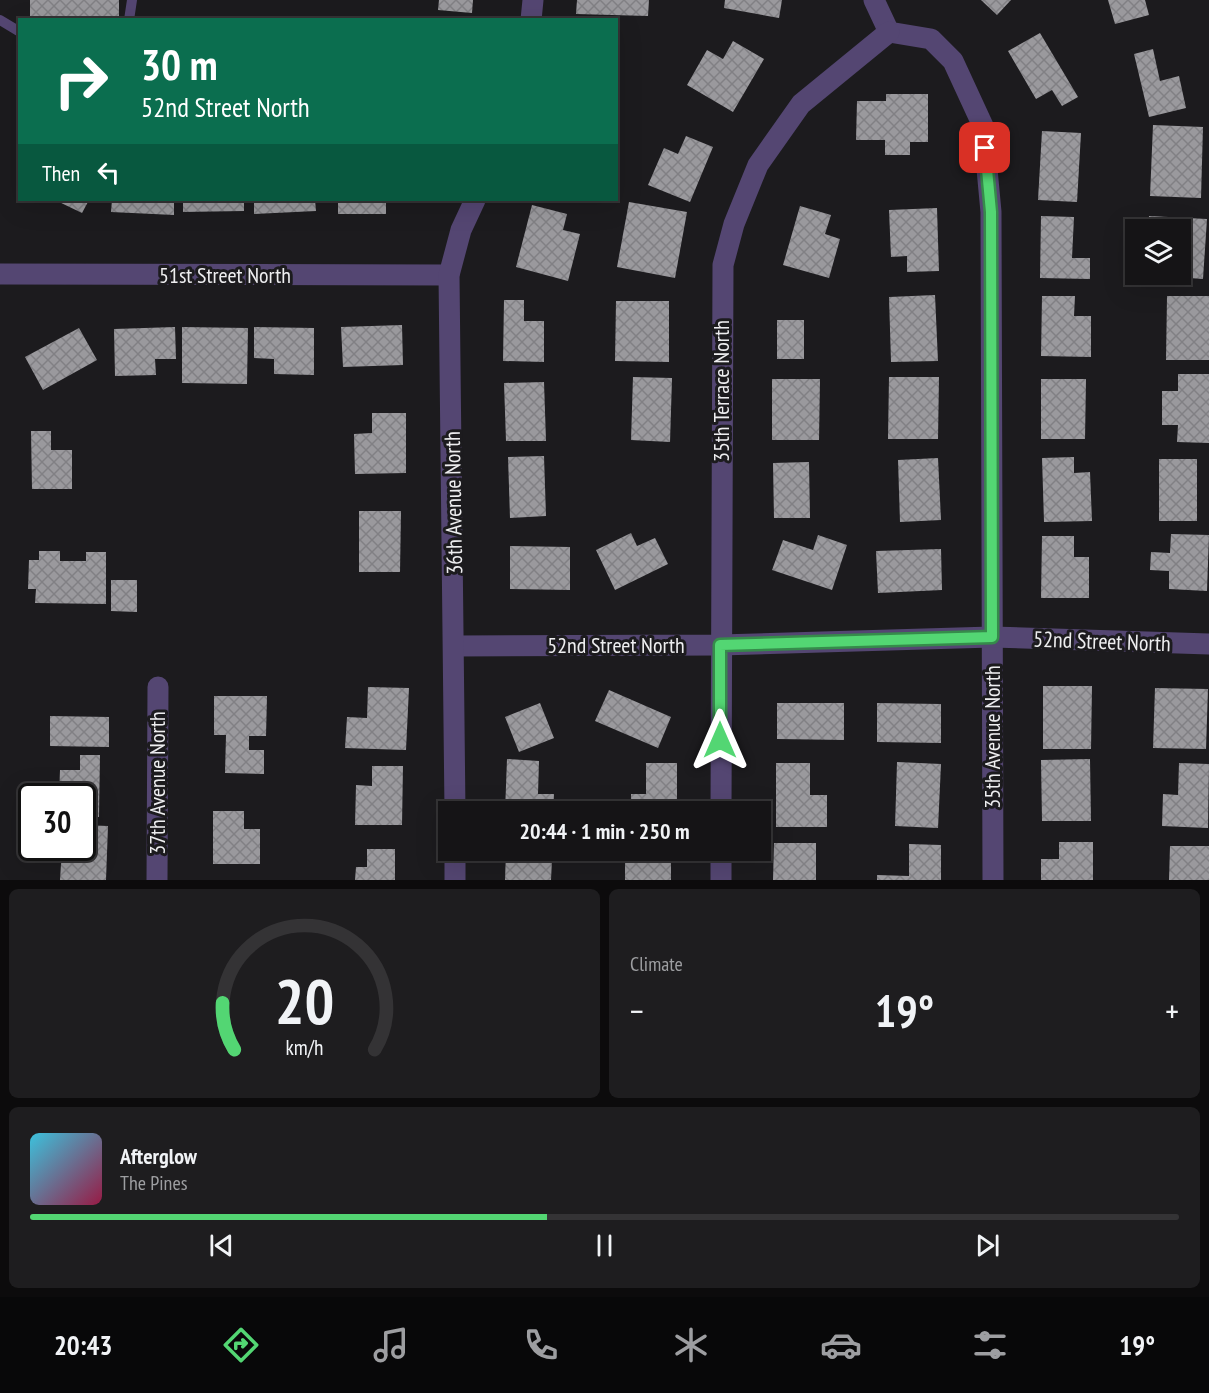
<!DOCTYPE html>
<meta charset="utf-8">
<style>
:root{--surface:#151416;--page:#1e1d1f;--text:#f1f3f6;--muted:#9d9ea1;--line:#343335;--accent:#53d673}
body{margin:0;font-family:"PT Sans Narrow",sans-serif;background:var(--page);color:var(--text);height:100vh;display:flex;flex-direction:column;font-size:22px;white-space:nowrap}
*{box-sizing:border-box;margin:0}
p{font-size:20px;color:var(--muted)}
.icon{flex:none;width:33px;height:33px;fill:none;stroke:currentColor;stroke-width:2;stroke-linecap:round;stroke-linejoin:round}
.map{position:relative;height:880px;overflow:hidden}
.panel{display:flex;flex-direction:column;gap:9px;padding:9px;background:#0c0b0c;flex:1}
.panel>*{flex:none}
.hud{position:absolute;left:18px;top:18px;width:600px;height:183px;border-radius:0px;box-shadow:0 6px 24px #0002,0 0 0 2px var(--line);background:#0b6e4f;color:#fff;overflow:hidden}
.fabs{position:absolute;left:1125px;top:219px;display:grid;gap:12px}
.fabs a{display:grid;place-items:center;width:66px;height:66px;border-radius:0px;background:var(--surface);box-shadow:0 6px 24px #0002,0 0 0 2px var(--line);font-size:30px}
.speed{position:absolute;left:18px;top:783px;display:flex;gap:12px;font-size:30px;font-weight:700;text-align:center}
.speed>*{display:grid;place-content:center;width:78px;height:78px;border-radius:50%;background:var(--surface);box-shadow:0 6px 24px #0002,0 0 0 2px var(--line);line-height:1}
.speed .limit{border:3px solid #111;border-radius:9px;background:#fff;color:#111}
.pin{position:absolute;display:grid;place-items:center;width:51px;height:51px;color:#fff;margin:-26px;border-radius:12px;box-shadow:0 3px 9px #0006}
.me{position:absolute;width:66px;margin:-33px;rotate:0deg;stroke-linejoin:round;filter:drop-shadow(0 0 4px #0008)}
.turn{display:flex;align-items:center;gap:21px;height:126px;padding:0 24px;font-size:27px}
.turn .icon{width:78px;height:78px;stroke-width:2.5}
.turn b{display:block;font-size:42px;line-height:51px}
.then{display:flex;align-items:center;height:57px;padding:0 24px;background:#0003;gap:12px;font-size:22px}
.big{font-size:45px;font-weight:700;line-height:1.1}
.panel .tile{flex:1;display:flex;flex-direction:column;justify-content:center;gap:9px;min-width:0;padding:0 21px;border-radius:9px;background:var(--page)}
.panel .dial{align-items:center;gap:0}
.dial svg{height:156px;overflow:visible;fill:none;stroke:var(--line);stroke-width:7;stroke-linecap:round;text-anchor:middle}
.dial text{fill:var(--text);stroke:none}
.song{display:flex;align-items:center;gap:18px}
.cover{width:72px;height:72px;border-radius:9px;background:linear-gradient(135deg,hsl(190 70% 55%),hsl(340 70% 35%))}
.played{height:6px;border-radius:3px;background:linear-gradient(90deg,var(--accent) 45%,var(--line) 45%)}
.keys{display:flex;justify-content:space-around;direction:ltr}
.heat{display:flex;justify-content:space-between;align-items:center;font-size:33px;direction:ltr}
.panel .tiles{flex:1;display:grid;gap:9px;grid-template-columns:1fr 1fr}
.tile:last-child{grid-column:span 2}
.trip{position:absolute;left:438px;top:801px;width:333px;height:60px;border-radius:0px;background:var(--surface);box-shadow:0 6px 24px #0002,0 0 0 2px var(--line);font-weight:700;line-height:60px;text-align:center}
.tabs{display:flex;height:96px;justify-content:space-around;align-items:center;background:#080809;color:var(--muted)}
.tabs .icon{width:42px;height:42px}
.tabs .active{color:var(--accent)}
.tabs b{font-size:27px;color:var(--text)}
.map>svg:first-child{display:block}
</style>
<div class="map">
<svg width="1209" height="880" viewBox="0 0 1209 880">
<defs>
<pattern id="building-cross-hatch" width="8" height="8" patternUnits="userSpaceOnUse" patternTransform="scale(1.5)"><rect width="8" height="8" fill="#9a999d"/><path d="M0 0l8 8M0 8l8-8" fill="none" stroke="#818084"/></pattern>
</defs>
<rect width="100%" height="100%" fill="#1c1b1e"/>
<g fill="url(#building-cross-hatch)">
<rect x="30" y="0" width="89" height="20"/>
<path d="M 439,0 L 473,0 L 472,13 L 438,10 Z"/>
<path d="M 577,0 L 649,0 L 648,16 L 576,14 Z"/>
<path d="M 725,0 L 782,0 L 779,18 L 724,8 Z"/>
<path d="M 981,0 L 1011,0 L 997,15 Z"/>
<path d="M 1108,0 L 1145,0 L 1149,15 L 1115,24 Z"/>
<path d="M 1040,33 L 1078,97 L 1062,106 L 1052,90 L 1036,99 L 1008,51 Z"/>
<path d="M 733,41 L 764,59 L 733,112 L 687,85 L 707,50 L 723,59 Z"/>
<path d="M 1153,49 L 1160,81 L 1179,76 L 1186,108 L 1149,117 L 1134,54 Z"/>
<path d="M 886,94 L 928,94 L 928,142 L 910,142 L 910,155 L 885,155 L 885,140 L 856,140 L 857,101 L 886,101 Z"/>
<path d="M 1153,125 L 1203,127 L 1201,198 L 1150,196 Z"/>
<path d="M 1042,131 L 1081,133 L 1077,202 L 1038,200 Z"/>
<path d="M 686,136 L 713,147 L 690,202 L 648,185 L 664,148 L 678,154 Z"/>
<path d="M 55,200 L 89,200 L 82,213 Z"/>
<path d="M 112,200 L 174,200 L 174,215 L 111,212 Z"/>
<path d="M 183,200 L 244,200 L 244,211 L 183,212 Z"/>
<path d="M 254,200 L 315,200 L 316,211 L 254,214 Z"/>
<rect x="338" y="200" width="48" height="14"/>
<path d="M 629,202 L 687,212 L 675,278 L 617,267 Z"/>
<path d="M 532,205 L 567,214 L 563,230 L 580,234 L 568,281 L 516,267 Z"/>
<path d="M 800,206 L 831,215 L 825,234 L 840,239 L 829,278 L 783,265 Z"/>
<path d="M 937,208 L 939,271 L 907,272 L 907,256 L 891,257 L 889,210 Z"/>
<path d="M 1041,216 L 1074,217 L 1072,258 L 1090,258 L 1090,279 L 1040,278 Z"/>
<path d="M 1149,216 L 1207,219 L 1203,279 L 1163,276 L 1180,274 L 1180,230 L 1148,230 Z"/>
<path d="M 935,295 L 938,361 L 891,362 L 889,297 Z"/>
<path d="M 1042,296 L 1075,296 L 1074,316 L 1091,316 L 1091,357 L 1041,356 Z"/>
<path d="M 1167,296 L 1209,296 L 1209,360 L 1166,360 Z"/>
<path d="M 504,300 L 524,300 L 524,321 L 544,321 L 544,362 L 503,361 Z"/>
<path d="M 616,301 L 669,301 L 669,362 L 615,361 Z"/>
<rect x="777" y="320" width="27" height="39"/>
<path d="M 402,325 L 403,365 L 343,367 L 341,327 Z"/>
<path d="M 175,327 L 176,359 L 155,359 L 156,375 L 115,376 L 114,329 Z"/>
<path d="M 182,327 L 248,328 L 247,384 L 182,383 Z"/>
<path d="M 254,327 L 314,328 L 314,375 L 274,374 L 274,359 L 254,358 Z"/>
<path d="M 79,328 L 97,360 L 43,390 L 25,357 Z"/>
<path d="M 1178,374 L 1209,374 L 1209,443 L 1177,442 L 1178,425 L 1162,425 L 1162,391 L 1178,391 Z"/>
<path d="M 633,377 L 672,378 L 670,442 L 631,440 Z"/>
<path d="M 889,377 L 939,377 L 938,439 L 888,439 Z"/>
<path d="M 772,379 L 820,379 L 819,440 L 772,440 Z"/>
<path d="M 1041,379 L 1086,379 L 1085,439 L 1041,439 Z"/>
<path d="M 544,382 L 546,441 L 506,441 L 504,383 Z"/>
<path d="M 372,413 L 406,413 L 406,473 L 355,474 L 354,434 L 372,433 Z"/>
<path d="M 31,431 L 51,431 L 51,450 L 72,450 L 72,489 L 32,489 Z"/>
<path d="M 544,456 L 546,516 L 510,518 L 508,457 Z"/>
<path d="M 1074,457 L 1074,473 L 1090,472 L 1092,521 L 1044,522 L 1042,458 Z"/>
<path d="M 938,458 L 941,520 L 900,522 L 898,460 Z"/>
<rect x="1159" y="459" width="38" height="62"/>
<path d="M 809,462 L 810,518 L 774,518 L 773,463 Z"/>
<path d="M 359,511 L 401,511 L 400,572 L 359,572 Z"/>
<path d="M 631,533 L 637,546 L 655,538 L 668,564 L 615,590 L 596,550 Z"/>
<path d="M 1171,534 L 1209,535 L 1207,591 L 1169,589 L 1169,571 L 1150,570 L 1151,552 L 1170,553 Z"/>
<path d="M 818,535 L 847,545 L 832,590 L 772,570 L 783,540 L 813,550 Z"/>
<path d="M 1042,536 L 1074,536 L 1074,557 L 1089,557 L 1089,598 L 1041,598 Z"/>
<path d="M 510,546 L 570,547 L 570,590 L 510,589 Z"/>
<path d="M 941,549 L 942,590 L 878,593 L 876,551 Z"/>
<path d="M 39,551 L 60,551 L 60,561 L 86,561 L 86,552 L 106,552 L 106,604 L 35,603 L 36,589 L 28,589 L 29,560 L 39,560 Z"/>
<path d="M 111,580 L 137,580 L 137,612 L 111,611 Z"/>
<path d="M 1043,686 L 1092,686 L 1091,749 L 1043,749 Z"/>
<path d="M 368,687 L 409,688 L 406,750 L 345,748 L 347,717 L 367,718 Z"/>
<path d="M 1155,688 L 1208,689 L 1206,749 L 1153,748 Z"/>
<path d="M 609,690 L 671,717 L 658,748 L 595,721 Z"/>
<path d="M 214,696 L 267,696 L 266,736 L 249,736 L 249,750 L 264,750 L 264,774 L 225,773 L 226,735 L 214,735 Z"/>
<path d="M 540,703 L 554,738 L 519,752 L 505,717 Z"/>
<path d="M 777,703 L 844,703 L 844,740 L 777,739 Z"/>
<path d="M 877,703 L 941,704 L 941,743 L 877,742 Z"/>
<path d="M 50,716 L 109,717 L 109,747 L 50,746 Z"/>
<path d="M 80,755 L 100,755 L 99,817 L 82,817 L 82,796 L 59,796 L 60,770 L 80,770 Z"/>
<path d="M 507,759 L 539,761 L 538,794 L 554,794 L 553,812 L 505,812 Z"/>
<path d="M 1090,759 L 1091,821 L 1042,821 L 1041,760 Z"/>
<path d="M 897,762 L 941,764 L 938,828 L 895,826 Z"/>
<path d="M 646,763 L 677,763 L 677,812 L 631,812 L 631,794 L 646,794 Z"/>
<path d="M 776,763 L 810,763 L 810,795 L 827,795 L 827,827 L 776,827 Z"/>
<path d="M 1179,763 L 1209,764 L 1208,828 L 1162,826 L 1163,794 L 1178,795 Z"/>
<path d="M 372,766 L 403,766 L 402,825 L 355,825 L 356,785 L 372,786 Z"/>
<path d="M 213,811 L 244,811 L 244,829 L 260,829 L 260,864 L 213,864 Z"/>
<path d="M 82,825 L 108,826 L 106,880 L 60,880 L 62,848 L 82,848 Z"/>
<path d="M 1059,842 L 1093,842 L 1093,880 L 1041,880 L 1041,859 L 1059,859 Z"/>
<path d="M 774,843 L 816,843 L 816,880 L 773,880 Z"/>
<path d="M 909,844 L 941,845 L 941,880 L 877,880 L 877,875 L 909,876 Z"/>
<path d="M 1170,846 L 1209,846 L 1209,880 L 1169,880 Z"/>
<path d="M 367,849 L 395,849 L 395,880 L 355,880 L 356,867 L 367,867 Z"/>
<path d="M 506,850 L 537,850 L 537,860 L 552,860 L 551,880 L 505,880 Z"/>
<rect x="625" y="850" width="46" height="30"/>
</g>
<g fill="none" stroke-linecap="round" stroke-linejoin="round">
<g stroke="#544672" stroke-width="10">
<path d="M 0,20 L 20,32"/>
<path d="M 129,20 L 132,0"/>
</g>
<g stroke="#544672" stroke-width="21">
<path d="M 874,0 L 889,32 L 931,39 L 953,61 L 983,126 L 991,212 L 993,880"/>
<path d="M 531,20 L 533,0"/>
<path d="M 0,274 L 449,275"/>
<path d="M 455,646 L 720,645 L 992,637 L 1209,644"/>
<path d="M 455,812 L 449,275 L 461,230 L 475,200"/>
<path d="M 721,812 L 723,265 L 734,224 L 758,165 L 801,104 L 889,32"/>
<path d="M 455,850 L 455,880"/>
<path d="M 721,850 L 721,880"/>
<path d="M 157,880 L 158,687"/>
</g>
</g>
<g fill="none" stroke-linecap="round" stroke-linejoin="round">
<g stroke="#368b4b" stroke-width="15">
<path id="route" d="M 720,740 L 720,645 L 992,637 L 991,212 L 985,148"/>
</g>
<use href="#route" stroke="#53d673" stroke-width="10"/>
</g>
<g text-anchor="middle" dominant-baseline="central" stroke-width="6" stroke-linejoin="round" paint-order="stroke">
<g font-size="22" fill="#eeeef0" stroke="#1c1b1e">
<text x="225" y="275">51st Street North</text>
<text transform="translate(721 391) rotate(-90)">35th Terrace North</text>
<text transform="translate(453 503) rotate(-91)">36th Avenue North</text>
<text transform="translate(1102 641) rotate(2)">52nd Street North</text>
<text x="616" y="645">52nd Street North</text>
<text transform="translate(992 737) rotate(-90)">35th Avenue North</text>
<text transform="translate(157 783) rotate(-90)">37th Avenue North</text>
</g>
</g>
</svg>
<div class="fabs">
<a><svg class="icon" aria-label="layers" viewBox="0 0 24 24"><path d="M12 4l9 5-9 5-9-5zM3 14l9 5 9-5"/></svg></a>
</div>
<div class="speed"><div class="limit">30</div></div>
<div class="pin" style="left:985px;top:148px;background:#d93025"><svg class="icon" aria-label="arrive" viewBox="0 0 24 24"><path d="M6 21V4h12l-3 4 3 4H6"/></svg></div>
<svg class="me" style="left:720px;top:740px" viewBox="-20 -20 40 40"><path d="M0-17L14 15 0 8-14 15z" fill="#53d673" stroke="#fff" stroke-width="4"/></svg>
<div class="trip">20:44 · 1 min · 250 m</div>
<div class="hud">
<div class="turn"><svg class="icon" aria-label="right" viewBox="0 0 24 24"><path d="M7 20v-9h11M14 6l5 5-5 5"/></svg><div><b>30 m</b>52nd Street North</div></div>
<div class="then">Then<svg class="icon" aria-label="left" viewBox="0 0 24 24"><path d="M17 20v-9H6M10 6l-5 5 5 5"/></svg></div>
</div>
</div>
<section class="panel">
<div class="tiles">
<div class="tile dial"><svg viewBox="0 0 100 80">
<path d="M14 69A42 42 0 1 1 86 69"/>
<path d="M14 69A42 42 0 0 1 8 45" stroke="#53d673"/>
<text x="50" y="56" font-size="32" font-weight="700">20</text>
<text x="50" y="72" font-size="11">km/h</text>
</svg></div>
<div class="tile"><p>Climate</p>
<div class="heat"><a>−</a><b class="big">19°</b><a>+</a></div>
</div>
<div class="tile">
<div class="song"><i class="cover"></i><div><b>Afterglow</b><p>The Pines</p></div></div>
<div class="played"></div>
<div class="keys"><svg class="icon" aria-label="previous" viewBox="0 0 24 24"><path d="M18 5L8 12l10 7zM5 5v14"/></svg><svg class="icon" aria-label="pause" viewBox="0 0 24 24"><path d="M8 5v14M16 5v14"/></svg><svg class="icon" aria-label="next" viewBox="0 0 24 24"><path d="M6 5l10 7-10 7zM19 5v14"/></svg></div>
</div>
</div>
</section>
<nav class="tabs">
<b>20:43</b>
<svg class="icon active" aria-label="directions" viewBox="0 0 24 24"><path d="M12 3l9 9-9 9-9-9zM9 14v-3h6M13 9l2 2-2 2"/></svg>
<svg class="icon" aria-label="music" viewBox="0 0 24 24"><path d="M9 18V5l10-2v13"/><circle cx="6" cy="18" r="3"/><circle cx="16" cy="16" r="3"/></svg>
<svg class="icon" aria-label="phone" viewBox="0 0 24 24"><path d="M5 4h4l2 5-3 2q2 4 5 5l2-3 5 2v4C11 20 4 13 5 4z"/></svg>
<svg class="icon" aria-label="climate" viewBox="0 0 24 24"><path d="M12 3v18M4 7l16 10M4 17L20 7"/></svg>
<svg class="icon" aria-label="car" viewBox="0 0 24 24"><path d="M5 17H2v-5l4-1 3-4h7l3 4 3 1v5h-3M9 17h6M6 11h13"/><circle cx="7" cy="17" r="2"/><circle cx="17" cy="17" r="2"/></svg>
<svg class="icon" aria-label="filters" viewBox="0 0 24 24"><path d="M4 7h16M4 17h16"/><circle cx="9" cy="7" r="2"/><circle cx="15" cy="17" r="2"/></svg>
<b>19°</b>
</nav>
